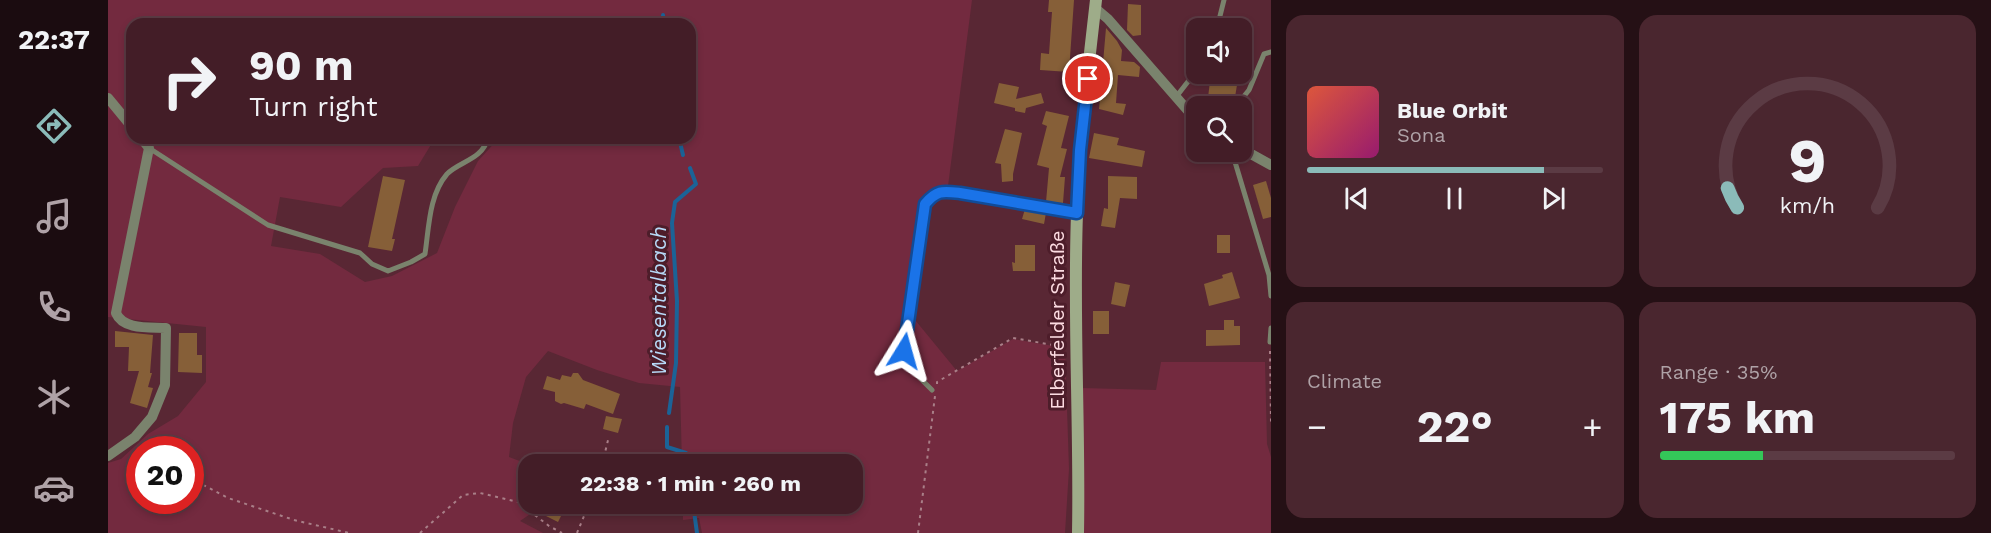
<!DOCTYPE html>
<meta charset="utf-8">
<style>
:root{--surface:#431d27;--page:#4a262f;--text:#f1f3f6;--muted:#afa2a7;--line:#5b3b44;--accent:#8bbbb9}
body{margin:0;font-family:"Work Sans",sans-serif;background:var(--page);color:var(--text);height:100vh;display:flex;flex-direction:column;font-size:22px;white-space:nowrap}
*{box-sizing:border-box;margin:0}
p{font-size:20px;color:var(--muted)}
.icon{flex:none;width:33px;height:33px;fill:none;stroke:currentColor;stroke-width:2;stroke-linecap:round;stroke-linejoin:round}
.map{position:relative;flex:1;overflow:hidden}
.details{display:flex;flex-direction:column;gap:15px;padding:15px;background:#251015;width:720px}
.details>*{flex:none}
.guide{position:absolute;left:18px;top:18px;width:570px;height:126px;border-radius:18px;box-shadow:0 3px 9px #0003,0 0 0 2px var(--line);background:#431d27;color:var(--text);overflow:hidden}
.controls{position:absolute;left:1078px;top:18px;display:grid;gap:12px}
.controls a{display:grid;place-items:center;width:66px;height:66px;border-radius:12px;background:var(--surface);box-shadow:0 3px 9px #0003,0 0 0 2px var(--line);font-size:30px}
.speed{position:absolute;left:18px;top:436px;display:flex;gap:12px;font-size:30px;font-weight:700;text-align:center}
.speed>*{display:grid;place-content:center;width:78px;height:78px;border-radius:50%;background:var(--surface);box-shadow:0 3px 9px #0003,0 0 0 2px var(--line);line-height:1}
.speed .limit{border:9px solid #d22;background:#fff;color:#111}
.pin{position:absolute;display:grid;place-items:center;width:51px;height:51px;color:#fff;margin:-26px;border:3px solid #fff;border-radius:50%;box-shadow:0 2px 6px #0007}
.me{position:absolute;width:66px;margin:-33px;rotate:8deg;stroke-linejoin:round;filter:drop-shadow(0 0 4px #0008)}
.turn{display:flex;align-items:center;gap:21px;height:126px;padding:0 24px;font-size:27px}
.turn .icon{width:78px;height:78px;stroke-width:2.5}
.turn b{display:block;font-size:42px;line-height:51px}
.big{font-size:45px;font-weight:700;line-height:1.1}
.details .card{flex:1;display:flex;flex-direction:column;justify-content:center;gap:9px;min-width:0;padding:0 21px;border-radius:18px;background:var(--page)}
.details .dial{align-items:center;gap:0}
.dial svg{height:156px;overflow:visible;fill:none;stroke:var(--line);stroke-width:7;stroke-linecap:round;text-anchor:middle}
.dial text{fill:var(--text);stroke:none}
.song{display:flex;align-items:center;gap:18px}
.cover{width:72px;height:72px;border-radius:9px;background:linear-gradient(135deg,hsl(10 70% 55%),hsl(320 70% 35%))}
.played{height:6px;border-radius:3px;background:linear-gradient(90deg,var(--accent) 80%,var(--line) 80%)}
.keys{display:flex;justify-content:space-around;direction:ltr}
.heat{display:flex;justify-content:space-between;align-items:center;font-size:33px;direction:ltr}
.charge{height:9px;border-radius:4px;background:linear-gradient(90deg,#34c759 35%,var(--line) 0)}
.details .tiles{flex:1;display:grid;gap:15px;grid-template-columns:repeat(2,1fr)}
.trip{position:absolute;left:410px;top:454px;width:345px;height:60px;border-radius:18px;background:var(--surface);box-shadow:0 3px 9px #0003,0 0 0 2px var(--line);font-weight:700;line-height:60px;text-align:center}
main{display:flex;flex:1;min-height:0}
.tab-bar{display:flex;flex-direction:column;width:108px;justify-content:space-around;align-items:center;background:#1b0c10;color:var(--muted)}
.tab-bar .icon{width:42px;height:42px}
.tab-bar .current{color:var(--accent)}
.tab-bar b{font-size:27px;color:var(--text)}
.map>svg:first-child{display:block}
</style>
<main>
<nav class="tab-bar">
<b>22:37</b>
<svg class="icon current" aria-label="directions" viewBox="0 0 24 24"><path d="M12 3l9 9-9 9-9-9zM9 14v-3h6M13 9l2 2-2 2"/></svg>
<svg class="icon" aria-label="music" viewBox="0 0 24 24"><path d="M9 18V5l10-2v13"/><circle cx="6" cy="18" r="3"/><circle cx="16" cy="16" r="3"/></svg>
<svg class="icon" aria-label="phone" viewBox="0 0 24 24"><path d="M5 4h4l2 5-3 2q2 4 5 5l2-3 5 2v4C11 20 4 13 5 4z"/></svg>
<svg class="icon" aria-label="climate" viewBox="0 0 24 24"><path d="M12 3v18M4 7l16 10M4 17L20 7"/></svg>
<svg class="icon" aria-label="car" viewBox="0 0 24 24"><path d="M5 17H2v-5l4-1 3-4h7l3 4 3 1v5h-3M9 17h6M6 11h13"/><circle cx="7" cy="17" r="2"/><circle cx="17" cy="17" r="2"/></svg>
</nav>
<div class="map">
<svg width="1163" height="533" viewBox="0 0 1163 533">
<rect width="100%" height="100%" fill="#592734"/>
<g fill="#732a3f" fill-rule="evenodd">
<path d="M 0,0 L 864,0 L 840,186 L 838,195 L 829,198 L 820,206 L 803,315 L 849,371 L 905,339 L 957,348 L 961,469 L 957,533 L 594,533 L 591,518 L 575,520 L 575,504 L 744,504 L 744,465 L 574,465 L 572,387 L 531,383 L 489,370 L 440,351 L 418,377 L 405,423 L 401,457 L 422,465 L 420,465 L 420,504 L 437,504 L 412,521 L 435,533 L 0,533 L 0,463 L 13,459 L 40,434 L 70,416 L 98,382 L 98,327 L 0,317 ZM 24,24 L 582,24 L 582,138 L 391,138 L 370,161 L 347,207 L 329,253 L 284,276 L 257,282 L 212,254 L 163,246 L 172,197 L 233,207 L 275,168 L 310,166 L 327,138 L 24,138 ZM 32,450 L 82,450 L 82,501 L 32,501 Z"/>
<path d="M 1053,362 L 1157,362 L 1159,444 L 1163,457 L 1163,533 L 974,533 L 974,388 L 1048,390 Z"/>
</g>
<g fill="none" stroke-linecap="round" stroke-linejoin="round">
<g stroke="#1b6397" stroke-width="4">
<path d="M 555,15 L 556,24"/>
<path d="M 571,138 L 575,155"/>
<path d="M 561,413 L 568,363 L 569,301 L 564,223 L 567,202 L 588,184 L 582,168"/>
<path d="M 559,427 L 559,447 L 578,453 L 580,465"/>
<path d="M 585,504 L 589,533"/>
</g>
</g>
<g fill="#865f38">
<path d="M 941,0 L 966,0 L 961,72 L 932,70 L 933,53 L 941,54 L 944,12 L 940,12 Z"/>
<path d="M 1020,4 L 1033,5 L 1033,35 L 1025,36 L 1019,30 Z"/>
<path d="M 998,28 L 1009,41 L 1014,50 L 1013,61 L 1026,62 L 1032,67 L 1031,77 L 1010,75 L 1008,103 L 1018,104 L 1015,115 L 991,109 Z"/>
<path d="M 1112,77 L 1127,78 L 1126,85 L 1129,85 L 1127,97 L 1117,96 L 1116,104 L 1110,103 L 1110,106 L 1099,106 L 1102,81 L 1111,82 Z"/>
<path d="M 891,83 L 911,87 L 908,99 L 933,93 L 936,103 L 918,108 L 917,113 L 907,111 L 907,108 L 886,103 Z"/>
<path d="M 938,111 L 961,116 L 953,148 L 959,149 L 952,177 L 957,177 L 955,203 L 938,202 L 941,168 L 929,165 L 939,126 L 934,124 Z"/>
<path d="M 897,129 L 914,133 L 905,174 L 905,181 L 894,182 L 893,164 L 887,163 Z"/>
<path d="M 986,133 L 1011,138 L 1009,145 L 1037,151 L 1034,167 L 981,158 Z"/>
<path d="M 275,176 L 297,180 L 284,239 L 287,239 L 284,251 L 260,247 Z"/>
<path d="M 1000,176 L 1029,177 L 1029,199 L 1012,198 L 1007,228 L 993,226 L 996,208 L 1000,209 Z"/>
<path d="M 1158,181 L 1163,198 L 1163,217 L 1155,219 L 1145,185 Z"/>
<path d="M 917,209 L 938,213 L 936,224 L 914,219 Z"/>
<rect x="1109" y="235" width="13" height="18"/>
<path d="M 907,245 L 927,245 L 927,271 L 905,271 L 904,262 L 907,263 Z"/>
<path d="M 1124,272 L 1132,298 L 1101,306 L 1096,284 L 1115,278 L 1114,275 Z"/>
<path d="M 1007,282 L 1022,285 L 1017,307 L 1003,304 Z"/>
<rect x="985" y="311" width="16" height="23"/>
<path d="M 1116,320 L 1126,320 L 1126,326 L 1132,326 L 1132,345 L 1098,346 L 1098,330 L 1116,330 Z"/>
<path d="M 7,331 L 45,335 L 42,373 L 44,373 L 40,387 L 45,388 L 39,408 L 22,403 L 31,371 L 20,371 L 21,347 L 7,347 Z"/>
<path d="M 71,333 L 89,333 L 89,355 L 94,355 L 94,373 L 70,372 Z"/>
<path d="M 465,373 L 470,373 L 475,380 L 512,394 L 505,414 L 478,404 L 476,409 L 456,403 L 453,404 L 447,401 L 447,392 L 435,389 L 439,376 L 452,380 L 454,375 L 463,377 Z"/>
<path d="M 498,416 L 514,419 L 510,433 L 495,429 Z"/>
<path d="M 444,504 L 459,504 L 450,522 L 438,516 Z"/>
</g>
<g fill="none" stroke-linecap="round" stroke-linejoin="round">
<g stroke="#a97f88" stroke-width="2" stroke-dasharray="3 4.5" stroke-linecap="butt">
<path d="M 1162,351 L 1163,423"/>
<path d="M 829,384 L 829,382 L 905,338 L 957,347"/>
<path d="M 33,444 L 39,450"/>
<path d="M 494,465 L 501,436"/>
<path d="M 82,478 L 120,498 L 186,520 L 241,533"/>
<path d="M 312,533 L 355,495 L 372,493 L 410,502 L 441,526 L 454,533"/>
<path d="M 469,533 L 481,504"/>
<path d="M 810,533 L 827,396"/>
</g>
<g stroke="#7a836d" stroke-width="5">
<path d="M 1109,28 L 1116,0"/>
<path d="M 1068,97 L 1089,70"/>
<path d="M 1128,106 L 1141,90 L 1156,54 L 1163,52"/>
<path d="M 41,148 L 160,225 L 252,253 L 264,264 L 280,271 L 303,262 L 317,254 C 321,227 321,195 339,174 C 352,161 374,160 380,138"/>
<path d="M 1124,152 L 1161,275 L 1163,296"/>
<path d="M 1162,342 L 1163,328"/>
<path d="M 824,390 L 803,369 L 796,351 L 817,204 C 829,190 834,191 852,193 L 969,213"/>
</g>
<g stroke="#7a836d" stroke-width="10">
<path d="M 987,8 L 1000,19 L 1089,121"/>
<path d="M 0,98 L 24,127"/>
<path d="M 1134,149 L 1163,165"/>
<path d="M 0,456 L 27,437 L 44,417 L 57,385 L 58,328 C 42,327 15,330 8,313 L 41,148 L 33,138"/>
</g>
<path stroke="#9eac89" stroke-width="12" d="M 970,533 C 972,427 965,320 969,214 C 971,142 980,71 988,0"/>
</g>
<g fill="none" stroke-linecap="round" stroke-linejoin="round">
<g stroke="#114b97" stroke-width="15">
<path id="route" d="M 796,351 L 817,204 C 829,190 834,191 852,193 L 969,213 L 972,150 L 980,79"/>
</g>
<use href="#route" stroke="#1a73e8" stroke-width="10"/>
</g>
<g text-anchor="middle" dominant-baseline="central" stroke-width="6" stroke-linejoin="round" paint-order="stroke">
<g font-size="20" fill="#fddce2" stroke="#4d1d2a">
<text transform="translate(949 320) rotate(-90)">Elberfelder Straße</text>
</g>
<g font-size="21" font-style="italic" fill="#b7d9f7" stroke="#4d1d2a">
<text transform="translate(550 301) rotate(-90)">Wiesentalbach</text>
</g>
</g>
</svg>
<div class="controls">
<a><svg class="icon" aria-label="sound" viewBox="0 0 24 24"><path d="M4 9h4l5-4v14l-5-4H4zM17 9q2 3 0 6"/></svg></a>
<a><svg class="icon" aria-label="search" viewBox="0 0 24 24"><circle cx="10" cy="10" r="6"/><path d="M15 15l6 6"/></svg></a>
</div>
<div class="speed"><div class="limit">20</div></div>
<div class="pin" style="left:980px;top:79px;background:#d93025"><svg class="icon" aria-label="arrive" viewBox="0 0 24 24"><path d="M6 21V4h12l-3 4 3 4H6"/></svg></div>
<svg class="me" style="left:796px;top:351px" viewBox="-20 -20 40 40"><path d="M0-17L14 15 0 8-14 15z" fill="#1a73e8" stroke="#fff" stroke-width="4"/></svg>
<div class="trip">22:38 · 1 min · 260 m</div>
<div class="guide">
<div class="turn"><svg class="icon" aria-label="right" viewBox="0 0 24 24"><path d="M7 20v-9h11M14 6l5 5-5 5"/></svg><div><b>90 m</b>Turn right</div></div>
</div>
</div>
<section class="details">
<div class="tiles">
<div class="card">
<div class="song"><i class="cover"></i><div><b>Blue Orbit</b><p>Sona</p></div></div>
<div class="played"></div>
<div class="keys"><svg class="icon" aria-label="previous" viewBox="0 0 24 24"><path d="M18 5L8 12l10 7zM5 5v14"/></svg><svg class="icon" aria-label="pause" viewBox="0 0 24 24"><path d="M8 5v14M16 5v14"/></svg><svg class="icon" aria-label="next" viewBox="0 0 24 24"><path d="M6 5l10 7-10 7zM19 5v14"/></svg></div>
</div>
<div class="card dial"><svg viewBox="0 0 100 80">
<path d="M14 69A42 42 0 1 1 86 69"/>
<path d="M14 69A42 42 0 0 1 9 59" stroke="#8bbbb9"/>
<text x="50" y="56" font-size="32" font-weight="700">9</text>
<text x="50" y="72" font-size="11">km/h</text>
</svg></div>
<div class="card"><p>Climate</p>
<div class="heat"><a>−</a><b class="big">22°</b><a>+</a></div>
</div>
<div class="card"><p>Range · 35%</p><b class="big">175 km</b><div class="charge"></div></div>
</div>
</section>
</main>
